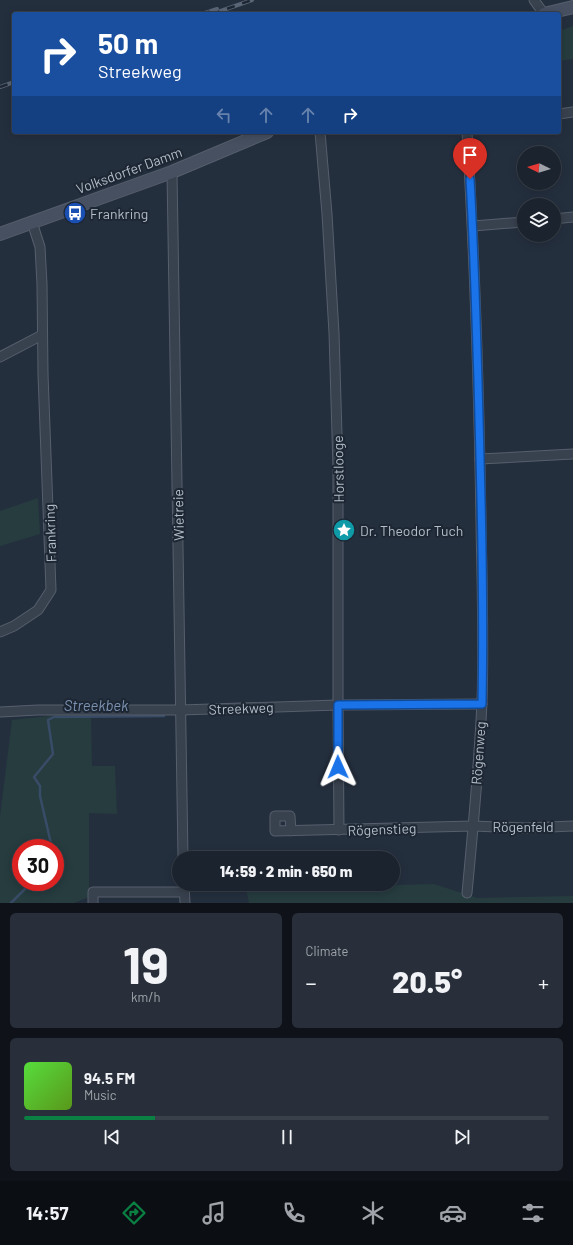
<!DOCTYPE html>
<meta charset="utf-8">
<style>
:root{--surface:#1b232e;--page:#282f3a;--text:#f1f3f6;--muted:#a0a4aa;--line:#39404a;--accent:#0b8043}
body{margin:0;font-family:Barlow,sans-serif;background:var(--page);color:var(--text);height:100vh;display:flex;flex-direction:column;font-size:15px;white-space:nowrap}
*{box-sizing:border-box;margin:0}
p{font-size:13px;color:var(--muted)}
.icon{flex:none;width:22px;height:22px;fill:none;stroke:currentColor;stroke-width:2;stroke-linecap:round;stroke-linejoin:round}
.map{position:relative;height:903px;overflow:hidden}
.sheet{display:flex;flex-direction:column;gap:10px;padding:10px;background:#0f1319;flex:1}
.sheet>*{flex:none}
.guide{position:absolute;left:12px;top:12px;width:549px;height:122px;border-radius:4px;box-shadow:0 2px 10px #0003,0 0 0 1px var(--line);background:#1a4fa0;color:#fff;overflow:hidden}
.needle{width:26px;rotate:275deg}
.buttons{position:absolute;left:517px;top:146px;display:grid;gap:8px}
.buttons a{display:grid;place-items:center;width:44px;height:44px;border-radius:50%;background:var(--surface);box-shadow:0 2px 10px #0003,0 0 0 1px var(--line);font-size:20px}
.speed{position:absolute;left:12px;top:839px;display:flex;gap:8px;font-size:20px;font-weight:700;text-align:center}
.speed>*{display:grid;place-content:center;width:52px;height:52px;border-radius:50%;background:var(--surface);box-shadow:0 2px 10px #0003,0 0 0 1px var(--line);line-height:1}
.speed .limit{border:6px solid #d22;background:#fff;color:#111}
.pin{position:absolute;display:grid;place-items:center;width:34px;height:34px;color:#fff;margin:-41px -17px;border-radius:50% 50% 50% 0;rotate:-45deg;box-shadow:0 0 4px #0007}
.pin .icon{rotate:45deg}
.me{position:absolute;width:44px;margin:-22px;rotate:359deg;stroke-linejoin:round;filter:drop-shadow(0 0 3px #0008)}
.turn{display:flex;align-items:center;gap:14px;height:84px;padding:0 20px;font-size:18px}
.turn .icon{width:52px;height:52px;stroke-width:2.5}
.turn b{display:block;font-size:28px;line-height:34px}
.lanes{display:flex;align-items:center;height:38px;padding:0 20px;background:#0003;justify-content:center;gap:20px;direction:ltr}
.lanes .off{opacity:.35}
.big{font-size:30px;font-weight:800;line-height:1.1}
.sheet .tile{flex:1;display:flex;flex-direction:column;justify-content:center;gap:6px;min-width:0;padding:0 14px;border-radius:6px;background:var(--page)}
.sheet .dial{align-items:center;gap:0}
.dial b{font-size:52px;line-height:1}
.song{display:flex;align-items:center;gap:12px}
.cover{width:48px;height:48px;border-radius:6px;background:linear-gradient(135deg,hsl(110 70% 55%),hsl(90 70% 35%))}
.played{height:4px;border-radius:2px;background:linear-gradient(90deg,var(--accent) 25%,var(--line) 25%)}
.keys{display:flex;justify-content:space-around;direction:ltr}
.heat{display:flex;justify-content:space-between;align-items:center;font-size:22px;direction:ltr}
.sheet .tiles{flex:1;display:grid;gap:10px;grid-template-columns:1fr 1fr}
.tile:last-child{grid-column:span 2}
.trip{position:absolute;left:172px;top:851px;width:228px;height:40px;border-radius:20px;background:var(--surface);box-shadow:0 2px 10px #0003,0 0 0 1px var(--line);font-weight:800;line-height:40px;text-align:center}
.tab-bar{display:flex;height:64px;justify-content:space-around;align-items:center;background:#0b0e12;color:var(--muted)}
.tab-bar .icon{width:28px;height:28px}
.tab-bar .on{color:var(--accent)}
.tab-bar b{font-size:18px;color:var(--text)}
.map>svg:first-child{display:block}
</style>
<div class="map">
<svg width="573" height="903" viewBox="0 0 573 903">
<rect width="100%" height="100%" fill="#242f3e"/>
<g fill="#263c3f" fill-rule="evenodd">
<path d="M 573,26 L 573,59 L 559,61 L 559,31 Z"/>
<path d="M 38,498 L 40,534 L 0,546 L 0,511 Z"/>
<path d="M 91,714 L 92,766 L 115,766 L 117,814 L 89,813 L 89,897 L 74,903 L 0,903 L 0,816 L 12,720 L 58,715 ZM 21,848 L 55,848 L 55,882 L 21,882 Z"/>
<path d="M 434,884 L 477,898 L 573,896 L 573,903 L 249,903 L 246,889 Z"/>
</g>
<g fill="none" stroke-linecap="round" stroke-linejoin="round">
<g stroke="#394c67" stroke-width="2.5">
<path d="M 52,848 L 40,796 L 40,786 L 34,777 L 53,754 L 48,720 L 54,717 L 164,716"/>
<path d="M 11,903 L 32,882"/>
</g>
<g stroke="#565f6c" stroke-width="11">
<g id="minor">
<path d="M 534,0 L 544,14"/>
<path d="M 559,114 L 573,112"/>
<path d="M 320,132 L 327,214 L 334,333 L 338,469 L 338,705 L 339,830"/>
<path d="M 172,172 L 183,858"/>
<path d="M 554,219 L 573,217"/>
<path d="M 473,226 L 524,222"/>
<path d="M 0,357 L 42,335"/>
<path d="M 480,459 L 573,454"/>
<path d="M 0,632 L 14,626 L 38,610 L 51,590 L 43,374 L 42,284 L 40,247 L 32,222"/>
<path d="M 0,712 L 38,710 L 181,710 L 338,705 L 482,704"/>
<path d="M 291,831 L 290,816 L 275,816 L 275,831 L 473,826 L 526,828 L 573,826"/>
<path d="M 184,884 L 185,903"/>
<path d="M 467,893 C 473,830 479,766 482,702 C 484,642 482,582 481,522 C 479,392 475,262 467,132"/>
<path d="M 93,903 L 93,892 L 184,892"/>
</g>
</g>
<g stroke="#565f6c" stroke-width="14">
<g id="secondary">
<path d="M 544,14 L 573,7"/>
<path d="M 0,234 L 172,172 L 267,132"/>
</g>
</g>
<use href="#minor" stroke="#38414e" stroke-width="9"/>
<use href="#secondary" stroke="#465061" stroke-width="12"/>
<g stroke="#5a6575" stroke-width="4">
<g id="rail">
<path d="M 202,14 L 217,9"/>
<path d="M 212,14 L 252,0"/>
<path d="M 0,87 L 14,82"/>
</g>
</g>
<use href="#rail" stroke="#1d2633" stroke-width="2.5" stroke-dasharray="8" stroke-linecap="butt"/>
</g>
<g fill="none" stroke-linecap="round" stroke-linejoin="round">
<g stroke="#114b97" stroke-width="10">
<path id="route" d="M 338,767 L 338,705 L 482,704 C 484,597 481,489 478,382 C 476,315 474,247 470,179"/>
</g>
<use href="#route" stroke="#1a73e8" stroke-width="7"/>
</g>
<defs>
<g id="bus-disc" transform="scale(1.15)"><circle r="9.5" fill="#1a4fb4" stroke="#1d2633"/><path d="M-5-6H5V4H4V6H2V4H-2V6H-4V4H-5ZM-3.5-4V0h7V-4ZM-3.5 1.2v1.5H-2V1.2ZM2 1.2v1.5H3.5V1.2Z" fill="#fff"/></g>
<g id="sight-disc" transform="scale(1.15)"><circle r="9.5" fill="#0f9aa8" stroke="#1d2633"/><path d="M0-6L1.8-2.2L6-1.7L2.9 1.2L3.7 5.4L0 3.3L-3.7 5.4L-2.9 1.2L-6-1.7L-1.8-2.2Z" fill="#fff"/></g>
</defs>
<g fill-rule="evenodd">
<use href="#bus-disc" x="75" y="213"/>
<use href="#sight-disc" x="344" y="530"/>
</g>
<g text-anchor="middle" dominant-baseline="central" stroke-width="4" stroke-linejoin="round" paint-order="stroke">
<g font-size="14" fill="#b4bcc9" stroke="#1d2633">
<text transform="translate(129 170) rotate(-20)">Volksdorfer Damm</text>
<text transform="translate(338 469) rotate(-91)">Horstlooge</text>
<text transform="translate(178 515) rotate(-91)">Wietreie</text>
<text transform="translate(50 533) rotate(-92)">Frankring</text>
<text transform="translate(241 708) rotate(-2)">Streekweg</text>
<text transform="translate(478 753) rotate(-86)">Rögenweg</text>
<text x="523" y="826">Rögenfeld</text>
<text transform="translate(382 829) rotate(-2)">Rögenstieg</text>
</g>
<g font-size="14" fill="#b4bcc9" stroke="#1d2633" text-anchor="start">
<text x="90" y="213">Frankring</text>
<text x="360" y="530">Dr. Theodor Tuch</text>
</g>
<g font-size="15" font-style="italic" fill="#7c92b1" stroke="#1d2633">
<text x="96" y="705">Streekbek</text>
</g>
</g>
</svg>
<div class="buttons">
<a><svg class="needle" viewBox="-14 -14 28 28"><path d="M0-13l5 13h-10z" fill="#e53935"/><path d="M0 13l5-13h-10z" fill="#a0a4aa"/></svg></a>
<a><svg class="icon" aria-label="layers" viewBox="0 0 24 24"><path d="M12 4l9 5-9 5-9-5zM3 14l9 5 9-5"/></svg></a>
</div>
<div class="speed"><div class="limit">30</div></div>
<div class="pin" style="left:470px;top:179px;background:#d93025"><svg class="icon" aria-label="arrive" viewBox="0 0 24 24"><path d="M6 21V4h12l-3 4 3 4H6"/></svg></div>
<svg class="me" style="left:338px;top:767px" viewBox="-20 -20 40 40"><path d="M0-17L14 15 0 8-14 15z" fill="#1a73e8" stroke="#fff" stroke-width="4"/></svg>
<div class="trip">14:59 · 2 min · 650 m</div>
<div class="guide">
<div class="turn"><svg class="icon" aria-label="right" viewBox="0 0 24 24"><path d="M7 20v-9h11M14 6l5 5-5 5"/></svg><div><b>50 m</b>Streekweg</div></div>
<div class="lanes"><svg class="icon off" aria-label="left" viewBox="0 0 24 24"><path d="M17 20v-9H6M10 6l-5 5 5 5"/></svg><svg class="icon off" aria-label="ahead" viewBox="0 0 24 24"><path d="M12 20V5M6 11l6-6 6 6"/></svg><svg class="icon off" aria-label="ahead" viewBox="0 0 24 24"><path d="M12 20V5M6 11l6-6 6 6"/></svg><svg class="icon" aria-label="right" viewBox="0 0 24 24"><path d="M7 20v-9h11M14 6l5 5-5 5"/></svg></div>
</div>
</div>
<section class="sheet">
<div class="tiles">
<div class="tile dial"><b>19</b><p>km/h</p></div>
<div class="tile"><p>Climate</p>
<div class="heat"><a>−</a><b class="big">20.5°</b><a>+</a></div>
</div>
<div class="tile">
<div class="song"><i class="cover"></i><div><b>94.5 FM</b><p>Music</p></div></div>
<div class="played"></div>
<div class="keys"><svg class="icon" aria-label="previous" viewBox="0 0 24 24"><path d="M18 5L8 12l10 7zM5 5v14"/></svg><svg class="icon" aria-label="pause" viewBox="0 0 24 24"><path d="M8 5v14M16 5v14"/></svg><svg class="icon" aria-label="next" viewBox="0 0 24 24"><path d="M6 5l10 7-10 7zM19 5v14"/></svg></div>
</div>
</div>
</section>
<nav class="tab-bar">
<b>14:57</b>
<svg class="icon on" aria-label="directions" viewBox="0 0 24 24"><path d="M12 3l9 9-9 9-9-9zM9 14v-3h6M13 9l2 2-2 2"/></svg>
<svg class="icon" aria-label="music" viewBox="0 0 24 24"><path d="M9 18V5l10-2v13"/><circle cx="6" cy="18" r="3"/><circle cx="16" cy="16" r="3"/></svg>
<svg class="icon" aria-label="phone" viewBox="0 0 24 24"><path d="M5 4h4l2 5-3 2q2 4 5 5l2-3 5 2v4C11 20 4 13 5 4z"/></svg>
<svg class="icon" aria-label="climate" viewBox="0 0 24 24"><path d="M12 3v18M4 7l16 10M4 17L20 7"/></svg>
<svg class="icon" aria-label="car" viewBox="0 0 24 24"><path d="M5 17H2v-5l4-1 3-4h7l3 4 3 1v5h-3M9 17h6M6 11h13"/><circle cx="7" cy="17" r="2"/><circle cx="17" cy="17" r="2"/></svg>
<svg class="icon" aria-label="filters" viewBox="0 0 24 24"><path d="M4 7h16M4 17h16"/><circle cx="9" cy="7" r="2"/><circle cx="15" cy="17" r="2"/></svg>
</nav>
